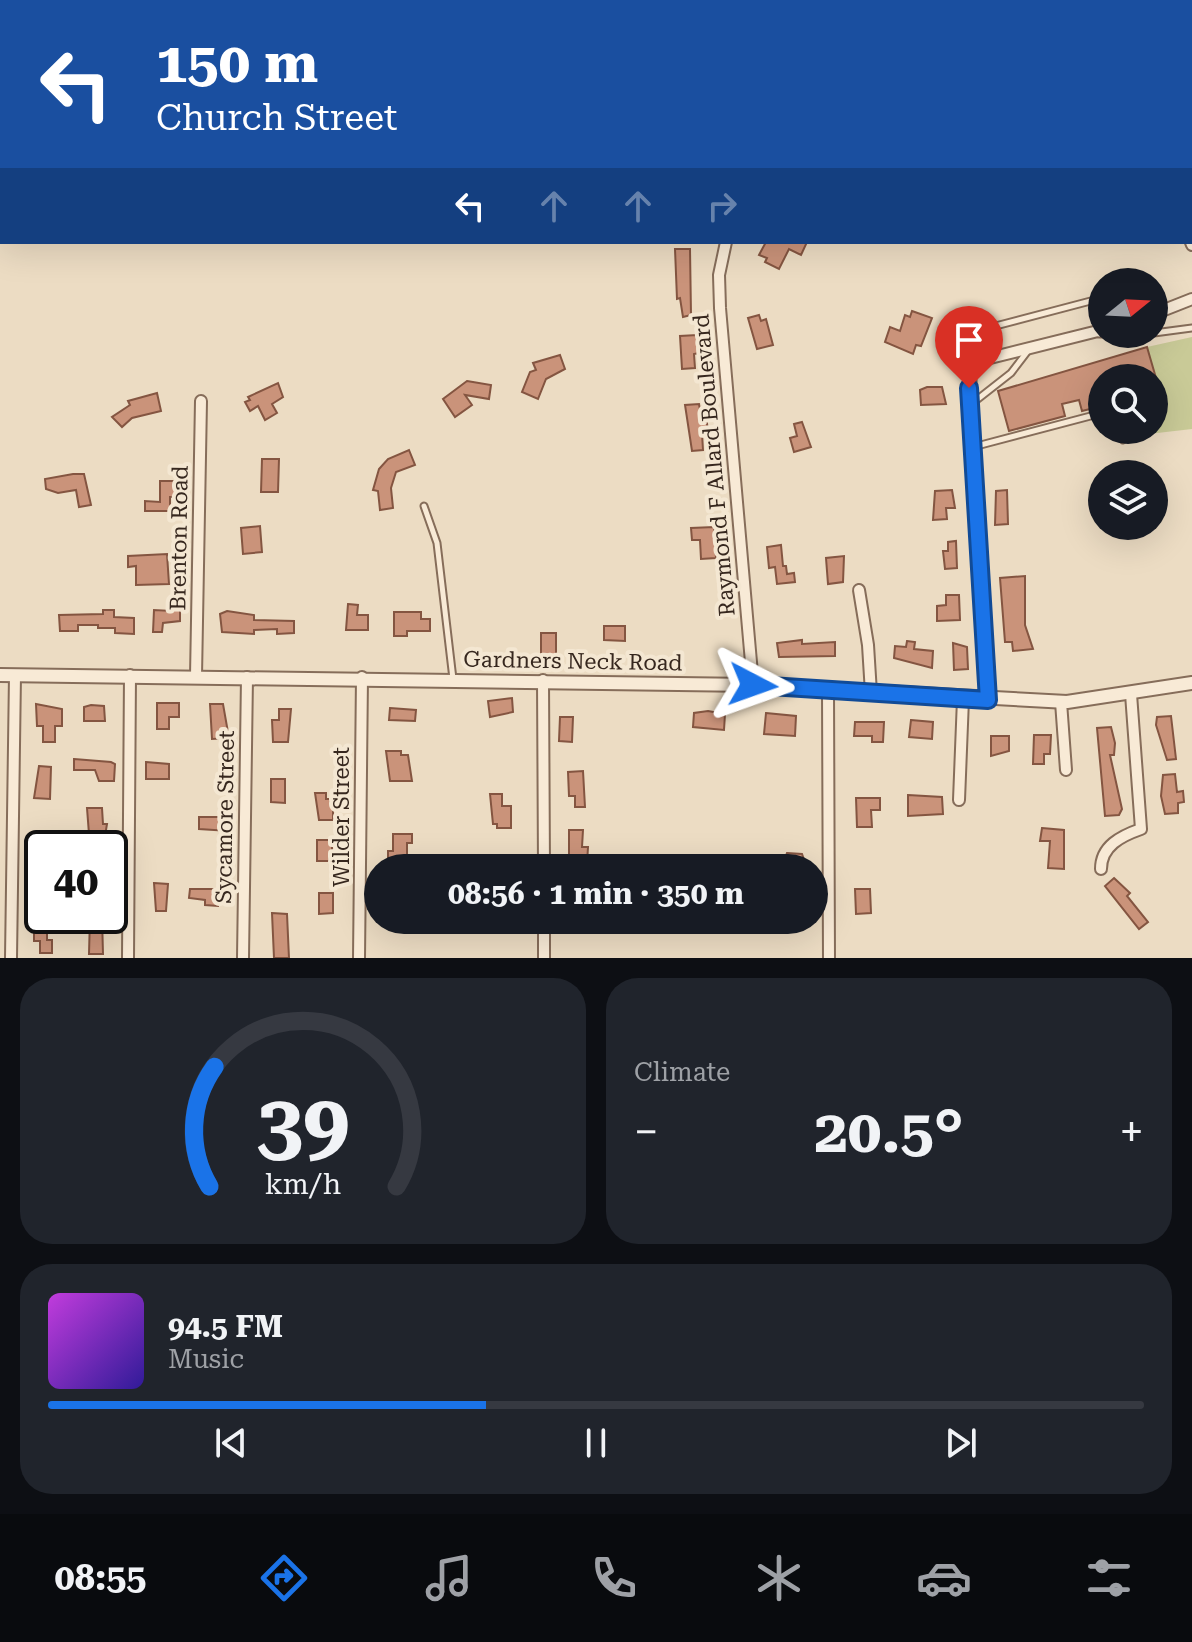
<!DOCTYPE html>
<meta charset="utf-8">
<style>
:root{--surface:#171b24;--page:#20242c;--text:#f1f3f6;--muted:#9ea1a6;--line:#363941;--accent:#1a73e8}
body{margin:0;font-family:"Roboto Serif",serif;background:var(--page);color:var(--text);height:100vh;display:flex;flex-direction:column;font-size:30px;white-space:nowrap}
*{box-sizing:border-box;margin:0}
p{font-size:26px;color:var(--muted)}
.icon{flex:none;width:44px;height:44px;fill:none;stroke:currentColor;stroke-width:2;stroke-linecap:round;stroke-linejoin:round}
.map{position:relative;height:958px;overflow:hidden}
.side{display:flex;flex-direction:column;gap:20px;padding:20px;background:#0d0f14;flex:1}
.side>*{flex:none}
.hud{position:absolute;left:0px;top:0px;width:1192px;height:244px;box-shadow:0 8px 32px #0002;background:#1a4fa0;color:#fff;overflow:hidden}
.needle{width:52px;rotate:72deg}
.controls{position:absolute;left:1088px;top:268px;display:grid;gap:16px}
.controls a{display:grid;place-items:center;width:80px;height:80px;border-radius:50%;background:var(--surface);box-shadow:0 8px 32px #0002;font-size:40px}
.speed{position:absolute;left:24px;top:830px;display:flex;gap:16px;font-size:40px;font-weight:700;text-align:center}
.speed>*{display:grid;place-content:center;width:104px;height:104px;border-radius:50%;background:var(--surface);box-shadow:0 8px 32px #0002;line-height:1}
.speed .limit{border:4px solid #111;border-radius:12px;background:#fff;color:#111}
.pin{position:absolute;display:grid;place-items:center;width:68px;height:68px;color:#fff;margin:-82px -34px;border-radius:50% 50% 50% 0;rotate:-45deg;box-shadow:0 0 8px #0007}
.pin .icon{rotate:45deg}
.me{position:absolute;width:88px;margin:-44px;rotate:94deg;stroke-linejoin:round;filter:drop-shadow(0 0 6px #0008)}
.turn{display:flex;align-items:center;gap:28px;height:168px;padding:0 24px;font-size:36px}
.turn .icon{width:104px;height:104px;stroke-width:2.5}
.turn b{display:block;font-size:56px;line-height:68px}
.lanes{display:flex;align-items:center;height:76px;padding:0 24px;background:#0003;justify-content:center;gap:40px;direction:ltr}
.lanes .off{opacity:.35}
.big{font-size:60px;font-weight:700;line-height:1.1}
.side .tile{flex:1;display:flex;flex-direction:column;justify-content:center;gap:12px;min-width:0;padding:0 28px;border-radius:32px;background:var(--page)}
.side .dial{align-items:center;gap:0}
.dial svg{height:208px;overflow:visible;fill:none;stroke:var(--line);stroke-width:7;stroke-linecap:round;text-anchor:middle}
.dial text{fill:var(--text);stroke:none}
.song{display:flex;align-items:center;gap:24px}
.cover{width:96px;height:96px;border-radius:12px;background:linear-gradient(135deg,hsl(290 70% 55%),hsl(250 70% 35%))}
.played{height:8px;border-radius:4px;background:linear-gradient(90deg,var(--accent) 40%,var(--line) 40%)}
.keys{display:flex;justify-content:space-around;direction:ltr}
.heat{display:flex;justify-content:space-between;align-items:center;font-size:44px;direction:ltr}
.side .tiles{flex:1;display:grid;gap:20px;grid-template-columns:1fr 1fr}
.tile:last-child{grid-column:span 2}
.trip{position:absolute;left:364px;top:854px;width:464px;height:80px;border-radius:40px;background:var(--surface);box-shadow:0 8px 32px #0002;font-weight:700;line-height:80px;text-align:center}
.tab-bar{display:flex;height:128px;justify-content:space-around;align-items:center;background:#090b0e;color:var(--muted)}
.tab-bar .icon{width:56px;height:56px}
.tab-bar .active{color:var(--accent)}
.tab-bar b{font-size:36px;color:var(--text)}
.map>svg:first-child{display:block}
</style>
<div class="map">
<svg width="1192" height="958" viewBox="0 0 1192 958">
<rect width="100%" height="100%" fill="#ecdcc3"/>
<path fill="#c9ca97" d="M 1192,337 L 1192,429 L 1140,435 L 1139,430 L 1154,430 L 1156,378 L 1147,347 Z"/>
<g fill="#ca937a" stroke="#845541" stroke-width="2">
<path d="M 766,242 L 807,242 L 801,255 L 789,249 L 779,269 L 765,262 L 767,258 L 759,255 Z"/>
<path d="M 675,249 L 690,249 L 691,315 L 683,317 L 680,298 L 677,299 Z"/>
<path d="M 912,311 L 932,318 L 921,346 L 916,345 L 913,354 L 885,342 L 890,327 L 900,331 L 905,315 L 910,317 Z"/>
<path d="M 759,315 L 761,321 L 766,319 L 773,345 L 757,349 L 748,318 Z"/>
<path d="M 697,335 L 699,353 L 694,354 L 695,368 L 682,369 L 680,336 Z"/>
<path d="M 1147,347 L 1156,378 L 1102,378 L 1102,406 L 1082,411 L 1079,400 L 1062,404 L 1065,416 L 1009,431 L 998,391 Z"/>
<path d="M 560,355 L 565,369 L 546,379 L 538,399 L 522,392 L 530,372 L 536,370 L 533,363 Z"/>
<path d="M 467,381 L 491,385 L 489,399 L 465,395 L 472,405 L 455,417 L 443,399 Z"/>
<path d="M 278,383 L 283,397 L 272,404 L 277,413 L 265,420 L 258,406 L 250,411 L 245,402 L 250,400 L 248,397 Z"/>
<path d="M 927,387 L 942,387 L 946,404 L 921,405 L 920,390 Z"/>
<path d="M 157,393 L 161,411 L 132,418 L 122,427 L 112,417 L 130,405 L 128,401 Z"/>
<path d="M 699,404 L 701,416 L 706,415 L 708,432 L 702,433 L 703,450 L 692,451 L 685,405 Z"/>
<path d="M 802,422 L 811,447 L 794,452 L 790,438 L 797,436 L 794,424 Z"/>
<path d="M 409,450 L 415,465 L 396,472 L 391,488 L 393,508 L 380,510 L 378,491 L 373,490 L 379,469 L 388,459 Z"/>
<path d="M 262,459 L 279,459 L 278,492 L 261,492 Z"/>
<path d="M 73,474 L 84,474 L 91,505 L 79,507 L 76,490 L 58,493 L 46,489 L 45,479 Z"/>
<path d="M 160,481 L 178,481 L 178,497 L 170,497 L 170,511 L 145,511 L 145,501 L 160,502 Z"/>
<path d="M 952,490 L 955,508 L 946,508 L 947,519 L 933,520 L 935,491 Z"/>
<path d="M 1007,490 L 1008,524 L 995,525 L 996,491 Z"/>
<path d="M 260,526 L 262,552 L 243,554 L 241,528 Z"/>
<path d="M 714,527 L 716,558 L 701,559 L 700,540 L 692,540 L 691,528 Z"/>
<path d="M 956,541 L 957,568 L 945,569 L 943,551 L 948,551 L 948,542 Z"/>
<path d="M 781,545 L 783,566 L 786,566 L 787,574 L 794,573 L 795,582 L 777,584 L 775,567 L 769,568 L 767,547 Z"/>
<path d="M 167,554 L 169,584 L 136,585 L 136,566 L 128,567 L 128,556 Z"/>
<path d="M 844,556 L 843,582 L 828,584 L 826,558 Z"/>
<path d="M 1025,576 L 1025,625 L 1033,649 L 1013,651 L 1012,642 L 1005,642 L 1000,578 Z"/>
<path d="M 946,595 L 959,595 L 960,620 L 937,621 L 937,606 L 946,605 Z"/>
<path d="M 348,604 L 358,605 L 357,615 L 368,615 L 368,630 L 346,630 Z"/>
<path d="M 172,605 L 180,606 L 180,621 L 163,623 L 162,632 L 153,632 L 154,610 L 172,611 Z"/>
<path d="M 103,610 L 114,610 L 114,617 L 134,618 L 134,634 L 115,633 L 115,628 L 98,628 L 98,625 L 78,625 L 78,631 L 60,631 L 59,615 L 103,614 Z"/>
<path d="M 227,611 L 254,615 L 254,620 L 294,621 L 294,633 L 277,634 L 277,629 L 254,630 L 254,634 L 222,632 L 220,614 Z"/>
<path d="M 394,612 L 421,612 L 421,619 L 430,619 L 430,631 L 407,631 L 407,636 L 394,636 Z"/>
<path d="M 604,626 L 625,626 L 625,641 L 604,640 Z"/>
<rect x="541" y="633" width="15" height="25"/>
<path d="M 802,640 L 802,644 L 835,642 L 835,656 L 779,657 L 777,643 Z"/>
<path d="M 907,641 L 915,642 L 914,649 L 933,651 L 932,668 L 894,658 L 895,646 L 906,647 Z"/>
<path d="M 953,643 L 967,647 L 968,669 L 954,670 Z"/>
<path d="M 512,698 L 513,712 L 490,717 L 488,701 Z"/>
<path d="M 157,703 L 179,703 L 179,717 L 169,717 L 169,729 L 157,729 Z"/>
<path d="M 36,704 L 62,709 L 62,726 L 55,726 L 55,742 L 43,742 L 43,726 L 37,726 Z"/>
<path d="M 210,704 L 223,704 L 229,738 L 212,739 Z"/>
<path d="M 91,705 L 104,706 L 105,721 L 84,721 L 84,707 Z"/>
<path d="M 390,708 L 416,710 L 415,721 L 389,720 Z"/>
<path d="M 279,709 L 291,709 L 288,742 L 273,742 L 272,720 L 279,720 Z"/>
<path d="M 708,711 L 725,714 L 724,730 L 693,727 L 694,713 Z"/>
<path d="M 766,713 L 796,716 L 795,736 L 764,734 Z"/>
<path d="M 1171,716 L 1176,759 L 1167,760 L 1156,725 L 1157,717 Z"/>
<path d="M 560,717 L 573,717 L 572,742 L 559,741 Z"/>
<path d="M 911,720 L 933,722 L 932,739 L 909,737 Z"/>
<path d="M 855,722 L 884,722 L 883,742 L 872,742 L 872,736 L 854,736 Z"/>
<path d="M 1111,727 L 1115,743 L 1114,755 L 1110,755 L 1122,809 L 1119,815 L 1105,816 L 1097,728 Z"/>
<path d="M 1034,735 L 1051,735 L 1050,754 L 1044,754 L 1044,764 L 1033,764 Z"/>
<path d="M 991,736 L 1009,736 L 1009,751 L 991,756 Z"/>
<path d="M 386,751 L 401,751 L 401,755 L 408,755 L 412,781 L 390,781 Z"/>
<path d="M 74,759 L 111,762 L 115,764 L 114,781 L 99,781 L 95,770 L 74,770 Z"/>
<path d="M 146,762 L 169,764 L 169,779 L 146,779 Z"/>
<path d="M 39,766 L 51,767 L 50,799 L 34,798 Z"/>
<path d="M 583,771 L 585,807 L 575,807 L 575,796 L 569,796 L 568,772 Z"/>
<path d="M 1175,774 L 1177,792 L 1183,791 L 1184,802 L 1178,803 L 1178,813 L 1165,814 L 1161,796 L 1163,775 Z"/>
<path d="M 271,779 L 285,779 L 285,803 L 271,802 Z"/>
<path d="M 315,793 L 326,793 L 326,799 L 333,799 L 333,820 L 319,820 Z"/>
<path d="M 490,794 L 502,794 L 502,806 L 511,806 L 511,828 L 497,828 L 497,824 L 493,824 Z"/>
<path d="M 908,795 L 942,797 L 943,814 L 908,816 Z"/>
<path d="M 856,798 L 880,798 L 880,810 L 871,810 L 872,827 L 857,827 Z"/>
<path d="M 87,808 L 102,808 L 103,824 L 107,824 L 104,842 L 94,843 L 94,834 L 89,834 Z"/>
<path d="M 199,817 L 229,817 L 229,831 L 199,829 Z"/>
<path d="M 1042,828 L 1064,830 L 1064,869 L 1048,868 L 1050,841 L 1040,841 Z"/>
<path d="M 569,830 L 583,830 L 582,847 L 588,847 L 587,864 L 569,863 Z"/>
<path d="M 393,834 L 412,834 L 412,843 L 407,843 L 407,864 L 388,864 L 388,851 L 393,851 Z"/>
<rect x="317" y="840" width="15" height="21"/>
<path d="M 787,853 L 802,854 L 807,868 L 781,868 Z"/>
<path d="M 1114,878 L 1130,893 L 1127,896 L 1148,922 L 1139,929 L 1105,886 Z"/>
<path d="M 154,883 L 168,884 L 166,911 L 156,911 Z"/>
<path d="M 190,889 L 219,889 L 218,906 L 205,905 L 205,900 L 189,898 Z"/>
<path d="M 855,889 L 870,889 L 871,913 L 856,914 Z"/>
<path d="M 319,893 L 333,893 L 333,913 L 319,914 Z"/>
<path d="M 272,913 L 287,914 L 289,958 L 274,958 Z"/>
<path d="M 90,917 L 102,917 L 103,954 L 89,954 Z"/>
<path d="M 34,925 L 47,925 L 47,940 L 52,940 L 52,953 L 40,953 L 40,941 L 34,941 Z"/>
</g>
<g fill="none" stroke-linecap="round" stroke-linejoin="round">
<g stroke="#866d5a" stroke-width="9">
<g id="service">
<path d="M 1154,333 L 1192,328"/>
<path d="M 1099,334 L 1128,334"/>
<path d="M 989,357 L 984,329 L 1102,298"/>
<path d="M 974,402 L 1011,373 L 1027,352"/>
<path d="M 1120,430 L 1123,440"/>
<path d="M 973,447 L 1102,413"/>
<path d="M 424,506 L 437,543 L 453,679"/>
</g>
</g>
<g stroke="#866d5a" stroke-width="14">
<g id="minor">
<path d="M 1094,0 L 1095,2"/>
<path d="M 1149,2 L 1155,0"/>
<path d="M 1190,98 L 1192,98"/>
<path d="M 1190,213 L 1192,212"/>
<path d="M 1190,240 L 1192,245"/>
<path d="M 726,242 L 719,275 L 720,308 L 753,685"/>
<path d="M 1154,314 L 1192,299"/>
<path d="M 859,590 L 868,645 L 871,693"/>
<path d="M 196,676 L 201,401"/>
<path d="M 543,680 L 544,868"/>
<path d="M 828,690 L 829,958"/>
<path d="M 988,700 L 970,371 L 978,361 L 1102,330"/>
<path d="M 1061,702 L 1066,770"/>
<path d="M 959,800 L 963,699"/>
<path d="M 1101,869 C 1101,846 1121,836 1141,829 L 1131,694"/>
<path d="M 544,920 L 544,958"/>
<path d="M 11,958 L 15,675"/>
<path d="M 128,958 L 130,675"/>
<path d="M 243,958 L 247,677"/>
<path d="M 359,958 L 362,677"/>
</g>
</g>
<g stroke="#866d5a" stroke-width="16">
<path id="tertiary" d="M 0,675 L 753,685 L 1067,702 L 1192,683"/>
</g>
<use href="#service" stroke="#f8ead6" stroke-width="5"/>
<use href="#minor" stroke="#f8ead6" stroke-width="10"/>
<use href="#tertiary" stroke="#f8ead6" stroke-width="12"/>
</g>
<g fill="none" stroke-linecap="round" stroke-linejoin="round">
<g stroke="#114b97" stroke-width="20">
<path id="route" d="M 753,685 L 988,700 L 969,388"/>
</g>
<use href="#route" stroke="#1a73e8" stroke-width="14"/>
</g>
<g text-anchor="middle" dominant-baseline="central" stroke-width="8" stroke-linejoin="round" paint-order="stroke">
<g font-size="22" fill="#36271e" stroke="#f4e7d2">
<text transform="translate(714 465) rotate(-95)">Raymond F Allard Boulevard</text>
<text transform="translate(179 538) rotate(-89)">Brenton Road</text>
<text transform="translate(573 661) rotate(1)">Gardners Neck Road</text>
<text transform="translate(225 817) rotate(-89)">Sycamore Street</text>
<text transform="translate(341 817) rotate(-90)">Wilder Street</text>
</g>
</g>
</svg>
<div class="controls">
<a><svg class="needle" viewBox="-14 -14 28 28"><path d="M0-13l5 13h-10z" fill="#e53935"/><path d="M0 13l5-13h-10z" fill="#9ea1a6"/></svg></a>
<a><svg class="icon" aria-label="search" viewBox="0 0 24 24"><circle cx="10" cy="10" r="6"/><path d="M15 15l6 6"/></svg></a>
<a><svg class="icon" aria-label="layers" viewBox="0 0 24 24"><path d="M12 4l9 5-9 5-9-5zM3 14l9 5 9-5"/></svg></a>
</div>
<div class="speed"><div class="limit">40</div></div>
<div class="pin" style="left:969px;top:388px;background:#d93025"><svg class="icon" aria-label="arrive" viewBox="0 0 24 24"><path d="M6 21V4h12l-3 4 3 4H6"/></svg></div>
<svg class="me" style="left:753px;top:685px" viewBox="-20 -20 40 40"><path d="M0-17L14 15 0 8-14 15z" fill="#1a73e8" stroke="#fff" stroke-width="4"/></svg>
<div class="trip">08:56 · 1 min · 350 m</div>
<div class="hud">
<div class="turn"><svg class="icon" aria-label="left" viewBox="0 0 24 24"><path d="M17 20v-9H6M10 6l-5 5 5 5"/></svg><div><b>150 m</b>Church Street</div></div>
<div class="lanes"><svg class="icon" aria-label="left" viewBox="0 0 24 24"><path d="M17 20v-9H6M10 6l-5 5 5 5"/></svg><svg class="icon off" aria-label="ahead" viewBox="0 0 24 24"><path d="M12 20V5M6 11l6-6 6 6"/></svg><svg class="icon off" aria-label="ahead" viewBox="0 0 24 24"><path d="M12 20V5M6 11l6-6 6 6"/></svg><svg class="icon off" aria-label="right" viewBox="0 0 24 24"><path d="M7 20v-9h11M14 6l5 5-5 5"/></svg></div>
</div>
</div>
<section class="side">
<div class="tiles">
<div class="tile dial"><svg viewBox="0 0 100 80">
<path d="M14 69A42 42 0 1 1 86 69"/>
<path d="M14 69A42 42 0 0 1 16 23" stroke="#1a73e8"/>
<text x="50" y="56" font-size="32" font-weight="700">39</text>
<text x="50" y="72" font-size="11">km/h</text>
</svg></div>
<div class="tile"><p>Climate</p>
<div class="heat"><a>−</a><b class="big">20.5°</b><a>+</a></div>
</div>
<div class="tile">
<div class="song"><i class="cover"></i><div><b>94.5 FM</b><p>Music</p></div></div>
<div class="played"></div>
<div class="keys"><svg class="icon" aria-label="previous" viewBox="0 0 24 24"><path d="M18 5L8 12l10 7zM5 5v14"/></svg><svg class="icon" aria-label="pause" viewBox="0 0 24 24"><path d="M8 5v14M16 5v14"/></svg><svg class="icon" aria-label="next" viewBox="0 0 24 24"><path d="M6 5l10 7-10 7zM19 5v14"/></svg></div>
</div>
</div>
</section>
<nav class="tab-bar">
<b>08:55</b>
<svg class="icon active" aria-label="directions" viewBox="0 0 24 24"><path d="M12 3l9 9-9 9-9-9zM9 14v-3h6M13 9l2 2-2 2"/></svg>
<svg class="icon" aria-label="music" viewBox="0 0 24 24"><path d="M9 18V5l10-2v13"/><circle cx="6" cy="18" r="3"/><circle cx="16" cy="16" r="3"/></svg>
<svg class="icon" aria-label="phone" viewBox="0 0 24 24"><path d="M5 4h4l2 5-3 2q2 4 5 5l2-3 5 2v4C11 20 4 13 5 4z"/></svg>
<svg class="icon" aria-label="climate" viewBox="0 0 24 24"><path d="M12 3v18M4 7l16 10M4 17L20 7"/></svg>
<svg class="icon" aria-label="car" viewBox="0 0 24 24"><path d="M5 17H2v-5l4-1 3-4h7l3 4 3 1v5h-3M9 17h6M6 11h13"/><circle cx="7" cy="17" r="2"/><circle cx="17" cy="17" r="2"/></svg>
<svg class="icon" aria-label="filters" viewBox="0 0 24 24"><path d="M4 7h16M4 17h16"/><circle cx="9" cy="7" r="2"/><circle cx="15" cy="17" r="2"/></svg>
</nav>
